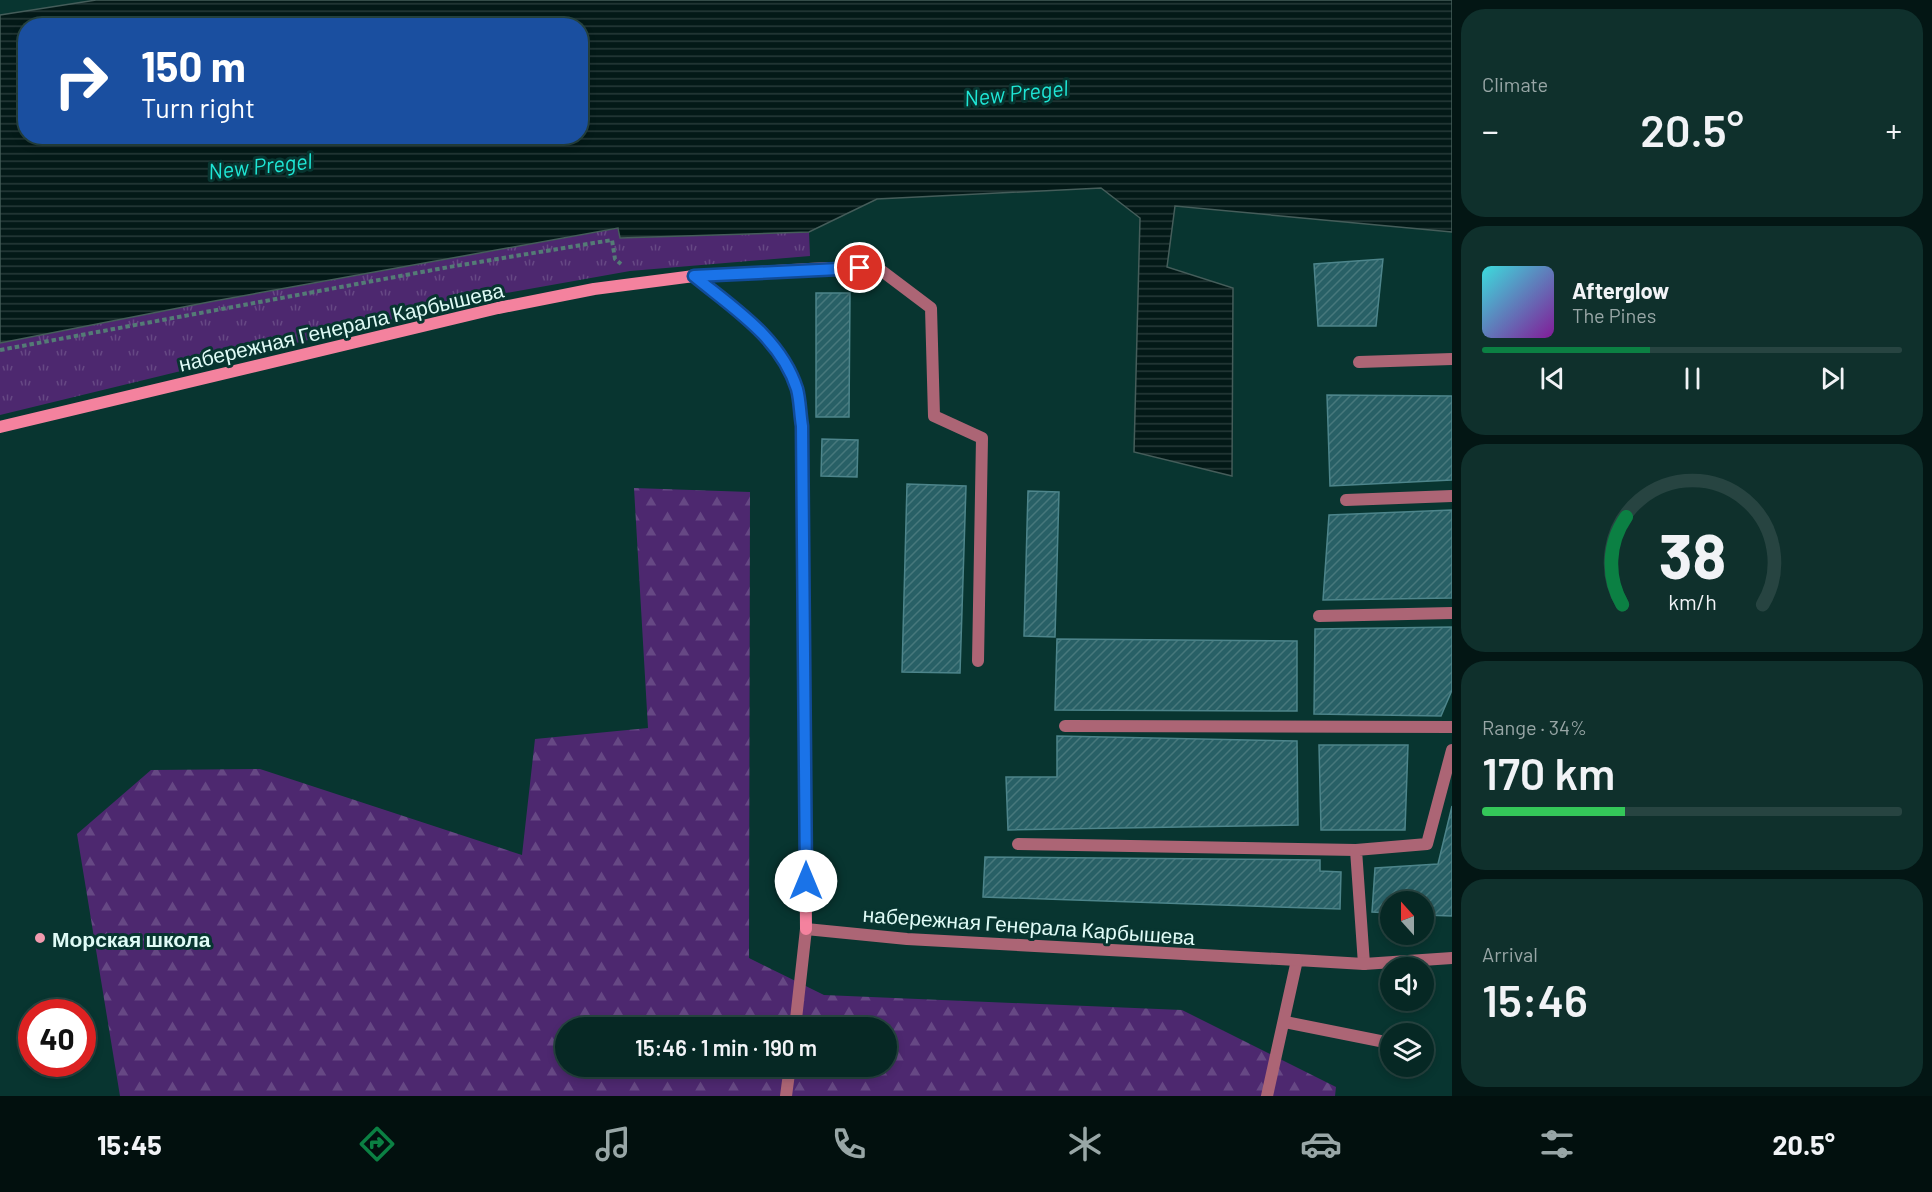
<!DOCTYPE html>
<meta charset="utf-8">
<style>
:root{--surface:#062824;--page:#0f302c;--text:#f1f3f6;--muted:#98a6a6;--line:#274441;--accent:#0b8043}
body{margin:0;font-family:Barlow,sans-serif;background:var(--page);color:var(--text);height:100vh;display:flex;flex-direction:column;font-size:22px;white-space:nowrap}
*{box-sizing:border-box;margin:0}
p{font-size:20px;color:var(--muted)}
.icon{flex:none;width:33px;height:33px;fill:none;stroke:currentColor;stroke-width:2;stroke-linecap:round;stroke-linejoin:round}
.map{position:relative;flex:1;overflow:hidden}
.panel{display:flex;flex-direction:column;gap:9px;padding:9px;background:#031614;width:480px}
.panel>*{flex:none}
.hud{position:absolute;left:18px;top:18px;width:570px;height:126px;border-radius:24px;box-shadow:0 3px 9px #0003,0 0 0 2px var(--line);background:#1a4fa0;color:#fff;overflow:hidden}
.needle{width:39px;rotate:339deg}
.controls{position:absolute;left:1380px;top:891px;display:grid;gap:12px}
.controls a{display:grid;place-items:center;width:54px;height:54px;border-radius:50%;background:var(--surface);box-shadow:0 3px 9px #0003,0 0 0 2px var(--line);font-size:30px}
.speed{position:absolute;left:18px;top:999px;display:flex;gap:12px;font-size:30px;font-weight:700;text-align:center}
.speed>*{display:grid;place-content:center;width:78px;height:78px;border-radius:50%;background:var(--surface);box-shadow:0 3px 9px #0003,0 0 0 2px var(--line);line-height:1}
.speed .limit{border:9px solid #d22;background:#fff;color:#111}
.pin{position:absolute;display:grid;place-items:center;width:51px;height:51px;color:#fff;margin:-26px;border:3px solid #fff;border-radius:50%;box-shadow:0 2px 6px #0007}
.me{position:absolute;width:66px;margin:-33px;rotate:0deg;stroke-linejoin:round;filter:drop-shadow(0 0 4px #0008)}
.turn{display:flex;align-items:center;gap:21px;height:126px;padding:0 24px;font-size:27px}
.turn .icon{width:78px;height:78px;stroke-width:2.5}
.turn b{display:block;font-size:42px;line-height:51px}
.big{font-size:45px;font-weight:600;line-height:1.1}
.panel .tile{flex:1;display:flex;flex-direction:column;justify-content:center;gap:9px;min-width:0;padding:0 21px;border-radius:24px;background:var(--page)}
.panel .dial{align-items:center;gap:0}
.dial svg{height:156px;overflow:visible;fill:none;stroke:var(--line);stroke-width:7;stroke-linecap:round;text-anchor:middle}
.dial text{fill:var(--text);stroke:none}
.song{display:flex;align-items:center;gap:18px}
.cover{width:72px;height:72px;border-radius:9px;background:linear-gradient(135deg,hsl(180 70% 55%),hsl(290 70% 35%))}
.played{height:6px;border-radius:3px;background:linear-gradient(90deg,var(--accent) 40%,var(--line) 40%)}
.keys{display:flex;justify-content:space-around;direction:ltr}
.heat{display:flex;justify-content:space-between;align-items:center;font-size:33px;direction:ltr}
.charge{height:9px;border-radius:4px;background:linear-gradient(90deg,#34c759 34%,var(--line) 0)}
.trip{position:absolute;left:555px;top:1017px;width:342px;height:60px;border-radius:30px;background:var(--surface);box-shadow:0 3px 9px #0003,0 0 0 2px var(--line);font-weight:600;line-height:60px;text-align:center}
.menu{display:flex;height:96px;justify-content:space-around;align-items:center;background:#02100e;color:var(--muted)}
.menu .icon{width:42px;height:42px}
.menu .current{color:var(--accent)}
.menu b{font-size:27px;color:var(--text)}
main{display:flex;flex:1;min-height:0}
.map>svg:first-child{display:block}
</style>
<main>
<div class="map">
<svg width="1452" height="1096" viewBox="0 0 1452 1096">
<defs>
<pattern id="grass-tufts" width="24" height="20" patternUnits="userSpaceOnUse" patternTransform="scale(1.5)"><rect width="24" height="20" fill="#4d286f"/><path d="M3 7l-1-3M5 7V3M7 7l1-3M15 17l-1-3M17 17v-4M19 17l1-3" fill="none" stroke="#664884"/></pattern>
<pattern id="forest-firs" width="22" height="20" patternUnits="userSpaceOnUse" patternTransform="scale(1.5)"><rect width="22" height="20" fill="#4d286f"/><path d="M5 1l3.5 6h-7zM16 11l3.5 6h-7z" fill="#664884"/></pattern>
<pattern id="water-rules" width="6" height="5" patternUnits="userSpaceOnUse" patternTransform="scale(1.5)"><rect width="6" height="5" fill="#031917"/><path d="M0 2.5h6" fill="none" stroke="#273b39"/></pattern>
<pattern id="building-hatch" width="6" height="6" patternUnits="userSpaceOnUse" patternTransform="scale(1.5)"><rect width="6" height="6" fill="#286066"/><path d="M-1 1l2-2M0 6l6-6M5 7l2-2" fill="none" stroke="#47787c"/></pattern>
</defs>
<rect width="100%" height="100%" fill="#083530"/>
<path fill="url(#grass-tufts)" d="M 619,228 L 620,238 L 809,232 L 810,256 L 630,271 L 489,296 L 0,415 L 0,343 L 209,302 Z"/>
<path fill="url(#forest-firs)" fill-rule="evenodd" d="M 634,488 L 750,492 L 749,958 L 824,995 L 1182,1010 L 1336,1087 L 1335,1096 L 120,1096 L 77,834 L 151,770 L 260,769 L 522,855 L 535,739 L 648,728 ZM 566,1028 L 886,1028 L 886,1066 L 566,1066 Z"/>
<path fill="url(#water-rules)" stroke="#455d5a" stroke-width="1.5" fill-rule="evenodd" d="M 96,0 L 1452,0 L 1452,232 L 1175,206 L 1167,267 L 1233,288 L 1232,476 L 1134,452 L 1140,218 L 1101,188 L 877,199 L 809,232 L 620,238 L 618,228 L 209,302 L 0,343 L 0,15 ZM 26,26 L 580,26 L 580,136 L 26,136 Z"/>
<g fill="url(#building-hatch)" stroke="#4d858b" stroke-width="1.5">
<path d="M 1383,259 L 1376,326 L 1318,326 L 1314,264 Z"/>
<path d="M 816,293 L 850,293 L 849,417 L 816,417 Z"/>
<path d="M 1327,395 L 1452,396 L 1452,480 L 1330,486 Z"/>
<path d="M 822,439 L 858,440 L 857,477 L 821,476 Z"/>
<path d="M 907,484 L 966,486 L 960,673 L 902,672 Z"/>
<path d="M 1028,491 L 1059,492 L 1055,637 L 1024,636 Z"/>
<path d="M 1452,510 L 1452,598 L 1323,600 L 1329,515 Z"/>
<path d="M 1452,627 L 1452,690 L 1441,716 L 1314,714 L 1315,629 Z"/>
<path d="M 1057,639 L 1297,641 L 1297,711 L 1055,710 Z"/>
<path d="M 1057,736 L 1297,741 L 1298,825 L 1008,830 L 1006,777 L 1057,777 Z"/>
<path d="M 1319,745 L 1408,745 L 1405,830 L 1321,830 Z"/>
<path d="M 1452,806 L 1452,916 L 1424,915 L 1424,902 L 1390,902 L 1390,913 L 1372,912 L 1375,868 L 1438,864 Z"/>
<path d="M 985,857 L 1320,860 L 1320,871 L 1341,872 L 1340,909 L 983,897 Z"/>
</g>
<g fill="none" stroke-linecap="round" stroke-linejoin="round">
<path stroke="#547b76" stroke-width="4" stroke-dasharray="4.5 3" stroke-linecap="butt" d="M 0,350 L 449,267 L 612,240 L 615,259 L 621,264"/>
<g stroke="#ac6575" stroke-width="12">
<path d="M 694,276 L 825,268 L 878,268 L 931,308 L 934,416 L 982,438 L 978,661"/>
<path d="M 1359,362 L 1452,359"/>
<path d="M 1346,500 L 1452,496"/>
<path d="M 1319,616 L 1452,613"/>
<path d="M 1065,726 L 1452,727"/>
<path d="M 1018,844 L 1356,850"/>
<path d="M 1364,964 L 1356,850 L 1427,844 L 1452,750"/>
<path d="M 1285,1022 L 1390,1043"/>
<path d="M 795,1028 L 806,929"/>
<path d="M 786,1096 L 790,1066"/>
<path d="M 1267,1096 L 1297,960 L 1364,964 L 1452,958"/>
</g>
<path stroke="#ac6575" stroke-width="12" d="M 806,929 L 907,939 L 1297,960"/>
<path stroke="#f4829e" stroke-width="12" d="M 0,427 L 498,308 L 594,289 L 694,276 C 733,308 781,338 797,389 C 800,400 800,414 802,426 L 806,929"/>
</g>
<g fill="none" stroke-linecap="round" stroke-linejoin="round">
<g stroke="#114b97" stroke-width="15">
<path id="route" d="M 806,881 L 802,426 C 800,414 800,400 797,389 C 781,338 733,308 694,276 L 860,268"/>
</g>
<use href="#route" stroke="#1a73e8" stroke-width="10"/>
</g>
<circle fill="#f29aae" stroke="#083530" stroke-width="2" cx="40" cy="938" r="6"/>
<g text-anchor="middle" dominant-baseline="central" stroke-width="6" stroke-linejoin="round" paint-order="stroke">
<g font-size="21" fill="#dffbf6" stroke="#083530">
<text transform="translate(341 326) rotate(-13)">набережная Генерала Карбышева</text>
<text transform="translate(1029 925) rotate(4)">набережная Генерала Карбышева</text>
</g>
<g font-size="21" font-weight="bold" fill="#dffbf6" stroke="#083530" text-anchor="start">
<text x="52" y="938">Морская школа</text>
</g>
<g font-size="22" font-style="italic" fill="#1fe6d5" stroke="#083530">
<text transform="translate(1016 92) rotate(-6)">New Pregel</text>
<text transform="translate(260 165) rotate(-6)">New Pregel</text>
</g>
</g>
</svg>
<div class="controls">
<a><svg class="needle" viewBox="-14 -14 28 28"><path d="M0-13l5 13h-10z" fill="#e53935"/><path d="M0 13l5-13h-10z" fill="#98a6a6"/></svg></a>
<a><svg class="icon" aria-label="sound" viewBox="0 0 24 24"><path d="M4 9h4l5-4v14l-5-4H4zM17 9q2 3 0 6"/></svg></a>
<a><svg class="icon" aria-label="layers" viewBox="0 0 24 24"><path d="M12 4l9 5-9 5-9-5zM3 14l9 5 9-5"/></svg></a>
</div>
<div class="speed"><div class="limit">40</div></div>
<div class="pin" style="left:860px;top:268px;background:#d93025"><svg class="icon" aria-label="arrive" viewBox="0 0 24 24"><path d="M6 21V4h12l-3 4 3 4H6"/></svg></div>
<svg class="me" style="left:806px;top:881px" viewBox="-20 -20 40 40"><circle r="19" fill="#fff"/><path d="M0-13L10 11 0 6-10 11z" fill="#1a73e8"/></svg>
<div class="trip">15:46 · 1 min · 190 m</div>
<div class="hud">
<div class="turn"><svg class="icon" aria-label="right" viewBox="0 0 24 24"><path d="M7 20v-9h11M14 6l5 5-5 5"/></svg><div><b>150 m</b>Turn right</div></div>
</div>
</div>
<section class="panel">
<div class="tile"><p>Climate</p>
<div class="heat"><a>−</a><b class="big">20.5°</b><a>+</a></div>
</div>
<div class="tile">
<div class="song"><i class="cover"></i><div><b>Afterglow</b><p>The Pines</p></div></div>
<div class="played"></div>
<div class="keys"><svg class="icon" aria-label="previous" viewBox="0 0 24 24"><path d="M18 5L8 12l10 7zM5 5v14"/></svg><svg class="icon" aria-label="pause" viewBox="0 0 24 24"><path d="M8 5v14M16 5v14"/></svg><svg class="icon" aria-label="next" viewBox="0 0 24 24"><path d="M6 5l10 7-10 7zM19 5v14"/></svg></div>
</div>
<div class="tile dial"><svg viewBox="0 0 100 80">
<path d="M14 69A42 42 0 1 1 86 69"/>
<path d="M14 69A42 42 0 0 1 16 24" stroke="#0b8043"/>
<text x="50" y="56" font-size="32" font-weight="700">38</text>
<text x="50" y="72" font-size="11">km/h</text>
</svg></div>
<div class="tile"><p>Range · 34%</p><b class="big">170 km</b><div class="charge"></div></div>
<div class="tile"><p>Arrival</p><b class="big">15:46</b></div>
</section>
</main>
<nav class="menu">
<b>15:45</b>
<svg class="icon current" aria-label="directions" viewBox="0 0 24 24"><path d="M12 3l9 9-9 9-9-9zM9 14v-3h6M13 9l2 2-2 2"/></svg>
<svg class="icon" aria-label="music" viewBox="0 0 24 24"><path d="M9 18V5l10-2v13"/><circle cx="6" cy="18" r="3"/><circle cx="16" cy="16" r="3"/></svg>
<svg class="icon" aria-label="phone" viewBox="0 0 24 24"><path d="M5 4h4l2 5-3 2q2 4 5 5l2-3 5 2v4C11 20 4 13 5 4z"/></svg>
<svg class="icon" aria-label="climate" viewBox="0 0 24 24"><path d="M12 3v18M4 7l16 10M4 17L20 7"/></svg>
<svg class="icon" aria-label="car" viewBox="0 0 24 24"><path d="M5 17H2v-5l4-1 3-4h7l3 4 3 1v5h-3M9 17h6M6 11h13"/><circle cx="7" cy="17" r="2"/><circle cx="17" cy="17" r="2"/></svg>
<svg class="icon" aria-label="filters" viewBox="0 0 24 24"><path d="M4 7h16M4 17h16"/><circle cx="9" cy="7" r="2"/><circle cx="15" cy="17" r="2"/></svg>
<b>20.5°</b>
</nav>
